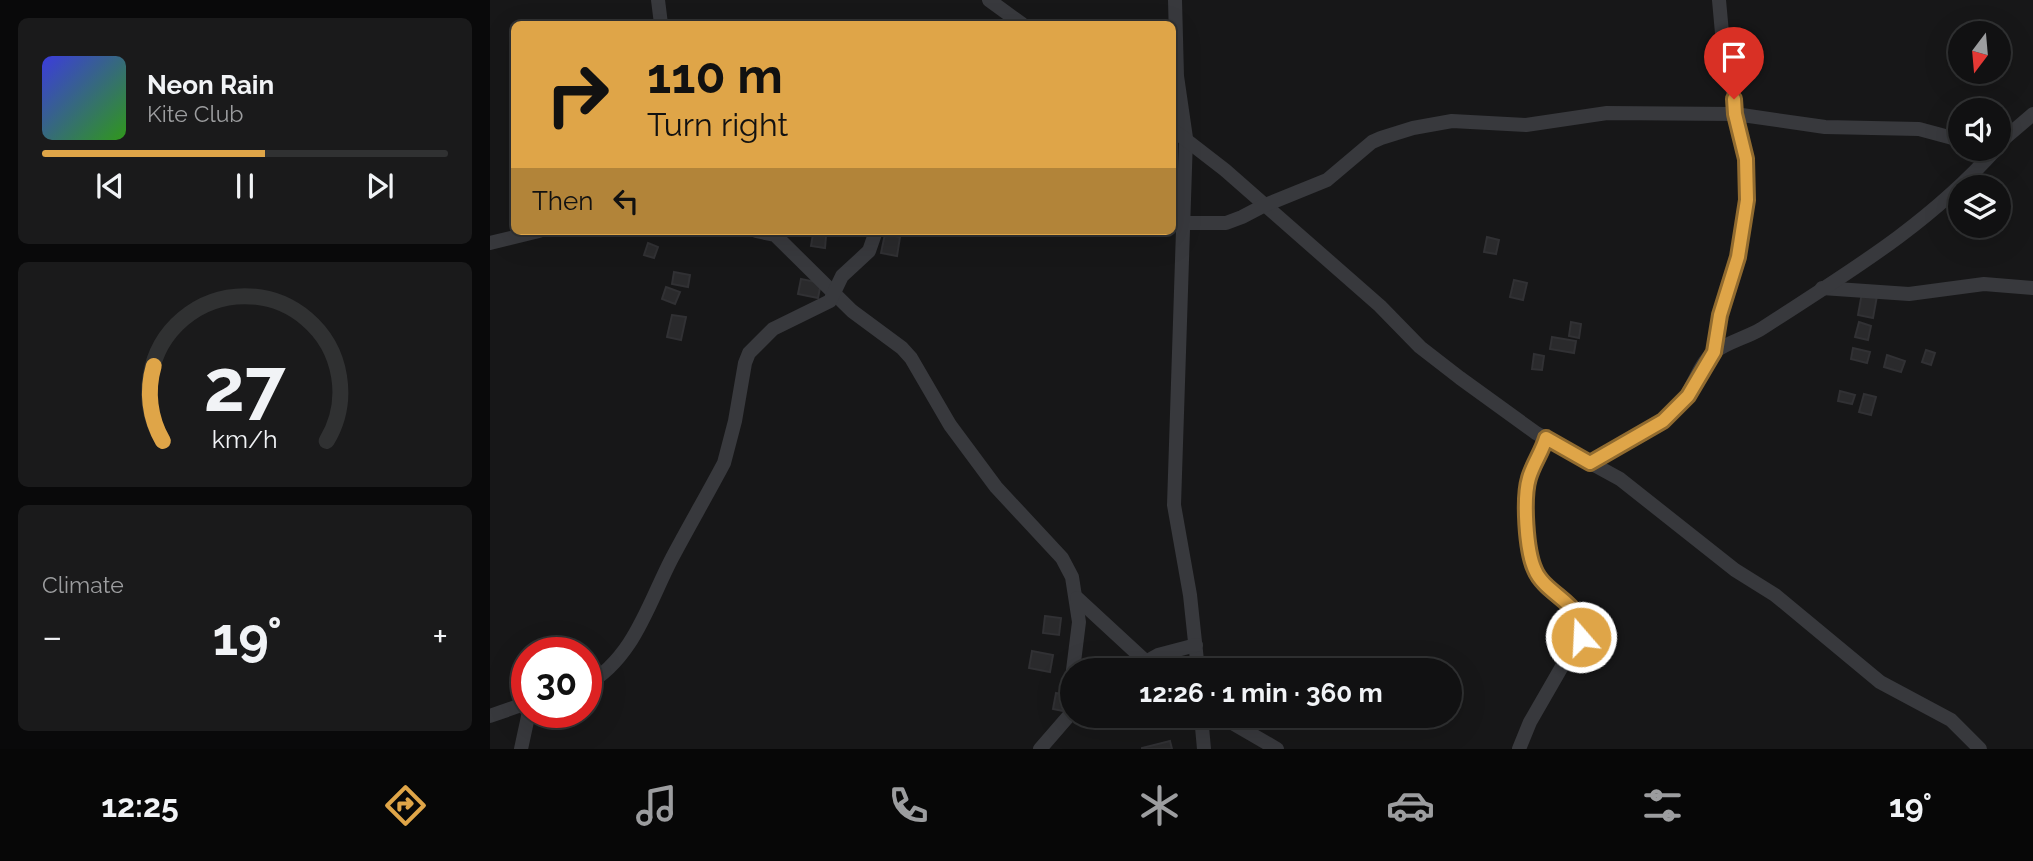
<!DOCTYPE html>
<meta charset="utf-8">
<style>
:root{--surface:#111112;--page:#1a1a1b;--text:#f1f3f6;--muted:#9c9d9f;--line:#303132;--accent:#dfa548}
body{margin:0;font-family:Raleway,sans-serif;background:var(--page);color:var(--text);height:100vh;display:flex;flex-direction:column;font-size:26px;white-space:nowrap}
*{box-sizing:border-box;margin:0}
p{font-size:23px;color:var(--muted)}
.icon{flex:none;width:38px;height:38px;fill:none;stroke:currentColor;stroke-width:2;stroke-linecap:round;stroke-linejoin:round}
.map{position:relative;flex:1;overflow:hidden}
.panel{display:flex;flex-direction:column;gap:18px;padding:18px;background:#09090a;width:490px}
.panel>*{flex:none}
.guide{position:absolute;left:21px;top:21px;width:665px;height:214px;border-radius:10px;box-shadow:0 7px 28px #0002,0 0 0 2px var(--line);background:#dfa548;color:#111;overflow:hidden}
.needle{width:46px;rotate:196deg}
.tools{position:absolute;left:1458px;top:21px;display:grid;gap:14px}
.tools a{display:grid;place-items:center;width:63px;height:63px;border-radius:50%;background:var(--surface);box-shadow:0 7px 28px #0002,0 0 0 2px var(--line);font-size:35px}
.speed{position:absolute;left:21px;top:637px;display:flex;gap:14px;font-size:35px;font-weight:700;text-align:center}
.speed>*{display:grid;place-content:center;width:91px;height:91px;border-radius:50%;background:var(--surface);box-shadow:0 7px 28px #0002,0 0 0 2px var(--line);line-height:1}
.speed .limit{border:10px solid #d22;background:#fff;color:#111}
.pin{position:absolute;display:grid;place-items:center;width:60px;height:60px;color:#fff;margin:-72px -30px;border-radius:50% 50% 50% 0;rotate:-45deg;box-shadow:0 0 7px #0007}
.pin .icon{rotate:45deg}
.me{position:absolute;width:77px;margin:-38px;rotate:341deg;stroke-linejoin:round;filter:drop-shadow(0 0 5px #0008)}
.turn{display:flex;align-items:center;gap:24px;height:147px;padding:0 21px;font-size:32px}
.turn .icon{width:91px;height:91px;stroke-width:2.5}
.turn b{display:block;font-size:49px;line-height:60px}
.then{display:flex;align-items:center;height:66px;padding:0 21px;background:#0003;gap:14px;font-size:26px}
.big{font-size:52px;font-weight:700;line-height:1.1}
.panel .widget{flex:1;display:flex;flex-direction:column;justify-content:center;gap:10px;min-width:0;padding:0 24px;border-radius:10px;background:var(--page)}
.panel .dial{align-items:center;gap:0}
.dial svg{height:182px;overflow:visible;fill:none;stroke:var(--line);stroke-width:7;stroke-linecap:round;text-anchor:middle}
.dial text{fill:var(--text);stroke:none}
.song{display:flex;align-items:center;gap:21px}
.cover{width:84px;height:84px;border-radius:10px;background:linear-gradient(135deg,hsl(240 70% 55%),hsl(110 70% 35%))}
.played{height:7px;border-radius:4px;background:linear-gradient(90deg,var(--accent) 55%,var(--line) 55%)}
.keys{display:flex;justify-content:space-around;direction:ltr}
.heat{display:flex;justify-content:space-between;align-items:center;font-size:38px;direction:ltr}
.trip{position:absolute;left:570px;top:658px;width:402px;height:70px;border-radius:35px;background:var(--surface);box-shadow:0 7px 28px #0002,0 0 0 2px var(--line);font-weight:700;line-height:70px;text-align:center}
.dock{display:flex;height:112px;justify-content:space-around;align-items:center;background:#070707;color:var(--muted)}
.dock .icon{width:49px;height:49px}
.dock .on{color:var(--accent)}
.dock b{font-size:32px;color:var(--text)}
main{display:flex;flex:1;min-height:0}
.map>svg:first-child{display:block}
</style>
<main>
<section class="panel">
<div class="widget">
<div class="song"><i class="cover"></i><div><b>Neon Rain</b><p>Kite Club</p></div></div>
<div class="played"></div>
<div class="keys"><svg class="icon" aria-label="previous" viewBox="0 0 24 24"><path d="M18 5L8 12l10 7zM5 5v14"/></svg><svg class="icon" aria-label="pause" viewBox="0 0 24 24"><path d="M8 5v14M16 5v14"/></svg><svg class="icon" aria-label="next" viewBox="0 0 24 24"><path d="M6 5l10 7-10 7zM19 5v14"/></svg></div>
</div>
<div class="widget dial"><svg viewBox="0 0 100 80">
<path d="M14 69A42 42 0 1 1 86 69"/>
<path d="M14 69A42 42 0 0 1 10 36" stroke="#dfa548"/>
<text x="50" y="56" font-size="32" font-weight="700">27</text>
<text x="50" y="72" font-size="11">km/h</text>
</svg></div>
<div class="widget"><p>Climate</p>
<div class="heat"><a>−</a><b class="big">19°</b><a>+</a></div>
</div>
</section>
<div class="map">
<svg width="1543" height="749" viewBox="0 0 1543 749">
<rect width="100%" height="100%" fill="#171718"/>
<g fill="#2a2a2c" stroke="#313134" stroke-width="2">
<path d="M 323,234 L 336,236 L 335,248 L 321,246 Z"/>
<path d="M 395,234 L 410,237 L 407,256 L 391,253 Z"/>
<path d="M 997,237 L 1009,240 L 1006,254 L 994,252 Z"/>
<path d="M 158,243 L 168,247 L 164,258 L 154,255 Z"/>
<path d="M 184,272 L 200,275 L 198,287 L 182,284 Z"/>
<path d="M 311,279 L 331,283 L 328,298 L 308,294 Z"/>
<path d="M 1024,280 L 1037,283 L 1033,300 L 1020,297 Z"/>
<path d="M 176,287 L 190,292 L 185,304 L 172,299 Z"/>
<path d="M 1372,293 L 1387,296 L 1383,318 L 1368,315 Z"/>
<path d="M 182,315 L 196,317 L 191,340 L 177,337 Z"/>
<path d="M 1081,322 L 1091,324 L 1089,338 L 1079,336 Z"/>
<path d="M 1369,322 L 1381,326 L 1378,340 L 1365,337 Z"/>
<path d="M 1062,337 L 1086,341 L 1084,353 L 1060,349 Z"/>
<path d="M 1363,348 L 1380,352 L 1377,363 L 1361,359 Z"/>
<path d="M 1436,350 L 1445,353 L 1441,365 L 1432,362 Z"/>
<path d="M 1044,354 L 1054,356 L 1052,370 L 1042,369 Z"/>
<path d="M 1397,355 L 1415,361 L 1411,372 L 1394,367 Z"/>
<path d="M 1350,391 L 1365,395 L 1362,404 L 1348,401 Z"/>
<path d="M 1374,394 L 1386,397 L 1381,415 L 1369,412 Z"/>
<path d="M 555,616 L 571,618 L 569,635 L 553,633 Z"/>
<path d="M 542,651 L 563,655 L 560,672 L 539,668 Z"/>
<path d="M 566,693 L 581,696 L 578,712 L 563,709 Z"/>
<path d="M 680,741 L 682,749 L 652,749 L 652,748 Z"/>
</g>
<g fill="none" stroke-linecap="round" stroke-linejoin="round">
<g stroke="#38393d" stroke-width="14">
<path d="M 168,0 L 171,24"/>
<path d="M 499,0 L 532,24"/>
<path d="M 685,0 L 687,76 L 696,138 L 684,505 L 700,595 L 708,670"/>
<path d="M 682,129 L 735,170 L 890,306 L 930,347 L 970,378 L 1046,433 L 1130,479 L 1245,570 L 1285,595 L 1390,682 L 1461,720 L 1490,749"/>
<path d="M 1508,144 L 1543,114"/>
<path d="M 682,223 L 736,223 L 752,217 L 773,206 L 837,180 L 882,142 L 891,138 L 923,128 L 962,121 L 1036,125 L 1117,113 L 1245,114 L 1335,127 L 1429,129 L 1470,140"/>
<path d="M 266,231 L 285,235 L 362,311 L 412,348 L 421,358 L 460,425 L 506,487 L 572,558 L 582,577 L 589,622 L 583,670"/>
<path d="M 0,243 L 49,231"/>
<path d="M 1332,288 L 1419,294 L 1494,284 L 1543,288"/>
<path d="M 1224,352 L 1230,315 L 1248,257 L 1257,200 L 1256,158 L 1245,114 L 1242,83 L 1233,44 L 1229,0"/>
<path d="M 1100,463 C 1130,446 1165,432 1189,406 C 1203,391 1207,366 1223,353 C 1237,342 1256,338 1271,329 C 1357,273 1436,227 1506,149"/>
<path d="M 587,598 L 665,670"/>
<path d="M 641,670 L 668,655 L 706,645"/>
<path d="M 96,685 C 144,658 158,604 182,558 C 199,526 217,495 234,463 L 245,421 L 255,363 L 259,353 L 283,329 L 340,301 L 352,276 L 379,251 L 386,231"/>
<path d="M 0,716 L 37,703"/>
<path d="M 711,716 L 714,749"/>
<path d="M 730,716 L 787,749"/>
<path d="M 31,749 L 39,712"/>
<path d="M 550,749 L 583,711"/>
<path d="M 1029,749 L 1040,722 L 1093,630 C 1092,608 1069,601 1055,587 C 1037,568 1032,508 1037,483 C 1041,467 1051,454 1056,438"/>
</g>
</g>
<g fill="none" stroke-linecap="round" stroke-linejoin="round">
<g stroke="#916b2f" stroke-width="18">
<path id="route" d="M 1091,637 C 1100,607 1055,595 1045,570 C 1036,551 1033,498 1039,478 C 1043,464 1052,452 1056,438 L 1100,463 L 1173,421 L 1198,396 L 1224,352 L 1230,315 L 1248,257 L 1257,200 L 1256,159 L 1245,114 L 1244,99"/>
</g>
<use href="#route" stroke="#dfa548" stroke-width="12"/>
</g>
</svg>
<div class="tools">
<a><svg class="needle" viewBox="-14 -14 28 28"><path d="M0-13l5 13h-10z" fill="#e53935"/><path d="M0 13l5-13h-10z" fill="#9c9d9f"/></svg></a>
<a><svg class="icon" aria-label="sound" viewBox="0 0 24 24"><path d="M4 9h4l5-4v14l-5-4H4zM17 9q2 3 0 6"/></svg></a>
<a><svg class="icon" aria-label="layers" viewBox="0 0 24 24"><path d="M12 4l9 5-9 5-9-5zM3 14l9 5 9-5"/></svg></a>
</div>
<div class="speed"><div class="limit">30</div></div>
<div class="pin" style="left:1244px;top:99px;background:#d93025"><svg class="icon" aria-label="arrive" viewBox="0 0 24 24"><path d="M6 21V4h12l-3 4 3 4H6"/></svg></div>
<svg class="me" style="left:1091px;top:637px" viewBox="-20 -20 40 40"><circle r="17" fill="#dfa548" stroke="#fff" stroke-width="3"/><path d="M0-11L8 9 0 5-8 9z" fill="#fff"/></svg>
<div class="trip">12:26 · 1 min · 360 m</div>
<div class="guide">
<div class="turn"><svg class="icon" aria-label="right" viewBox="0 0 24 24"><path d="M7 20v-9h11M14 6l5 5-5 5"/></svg><div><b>110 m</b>Turn right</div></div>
<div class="then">Then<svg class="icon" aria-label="left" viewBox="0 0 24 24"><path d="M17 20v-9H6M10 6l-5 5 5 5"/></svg></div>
</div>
</div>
</main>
<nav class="dock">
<b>12:25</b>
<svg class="icon on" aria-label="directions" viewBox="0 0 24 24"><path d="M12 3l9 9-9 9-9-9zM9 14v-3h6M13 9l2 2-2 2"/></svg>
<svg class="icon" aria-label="music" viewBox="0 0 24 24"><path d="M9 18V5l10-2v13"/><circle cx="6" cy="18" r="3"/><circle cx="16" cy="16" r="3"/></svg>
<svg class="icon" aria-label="phone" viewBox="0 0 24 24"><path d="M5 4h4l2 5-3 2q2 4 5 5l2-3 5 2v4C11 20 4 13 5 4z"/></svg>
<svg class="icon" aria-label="climate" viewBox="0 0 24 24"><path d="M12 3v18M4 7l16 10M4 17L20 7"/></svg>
<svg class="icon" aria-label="car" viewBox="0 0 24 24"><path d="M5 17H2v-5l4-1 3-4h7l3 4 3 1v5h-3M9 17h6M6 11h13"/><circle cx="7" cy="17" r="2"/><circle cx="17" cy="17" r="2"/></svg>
<svg class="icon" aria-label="filters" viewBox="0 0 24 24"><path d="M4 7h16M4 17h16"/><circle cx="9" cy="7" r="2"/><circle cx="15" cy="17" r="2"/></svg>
<b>19°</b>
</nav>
